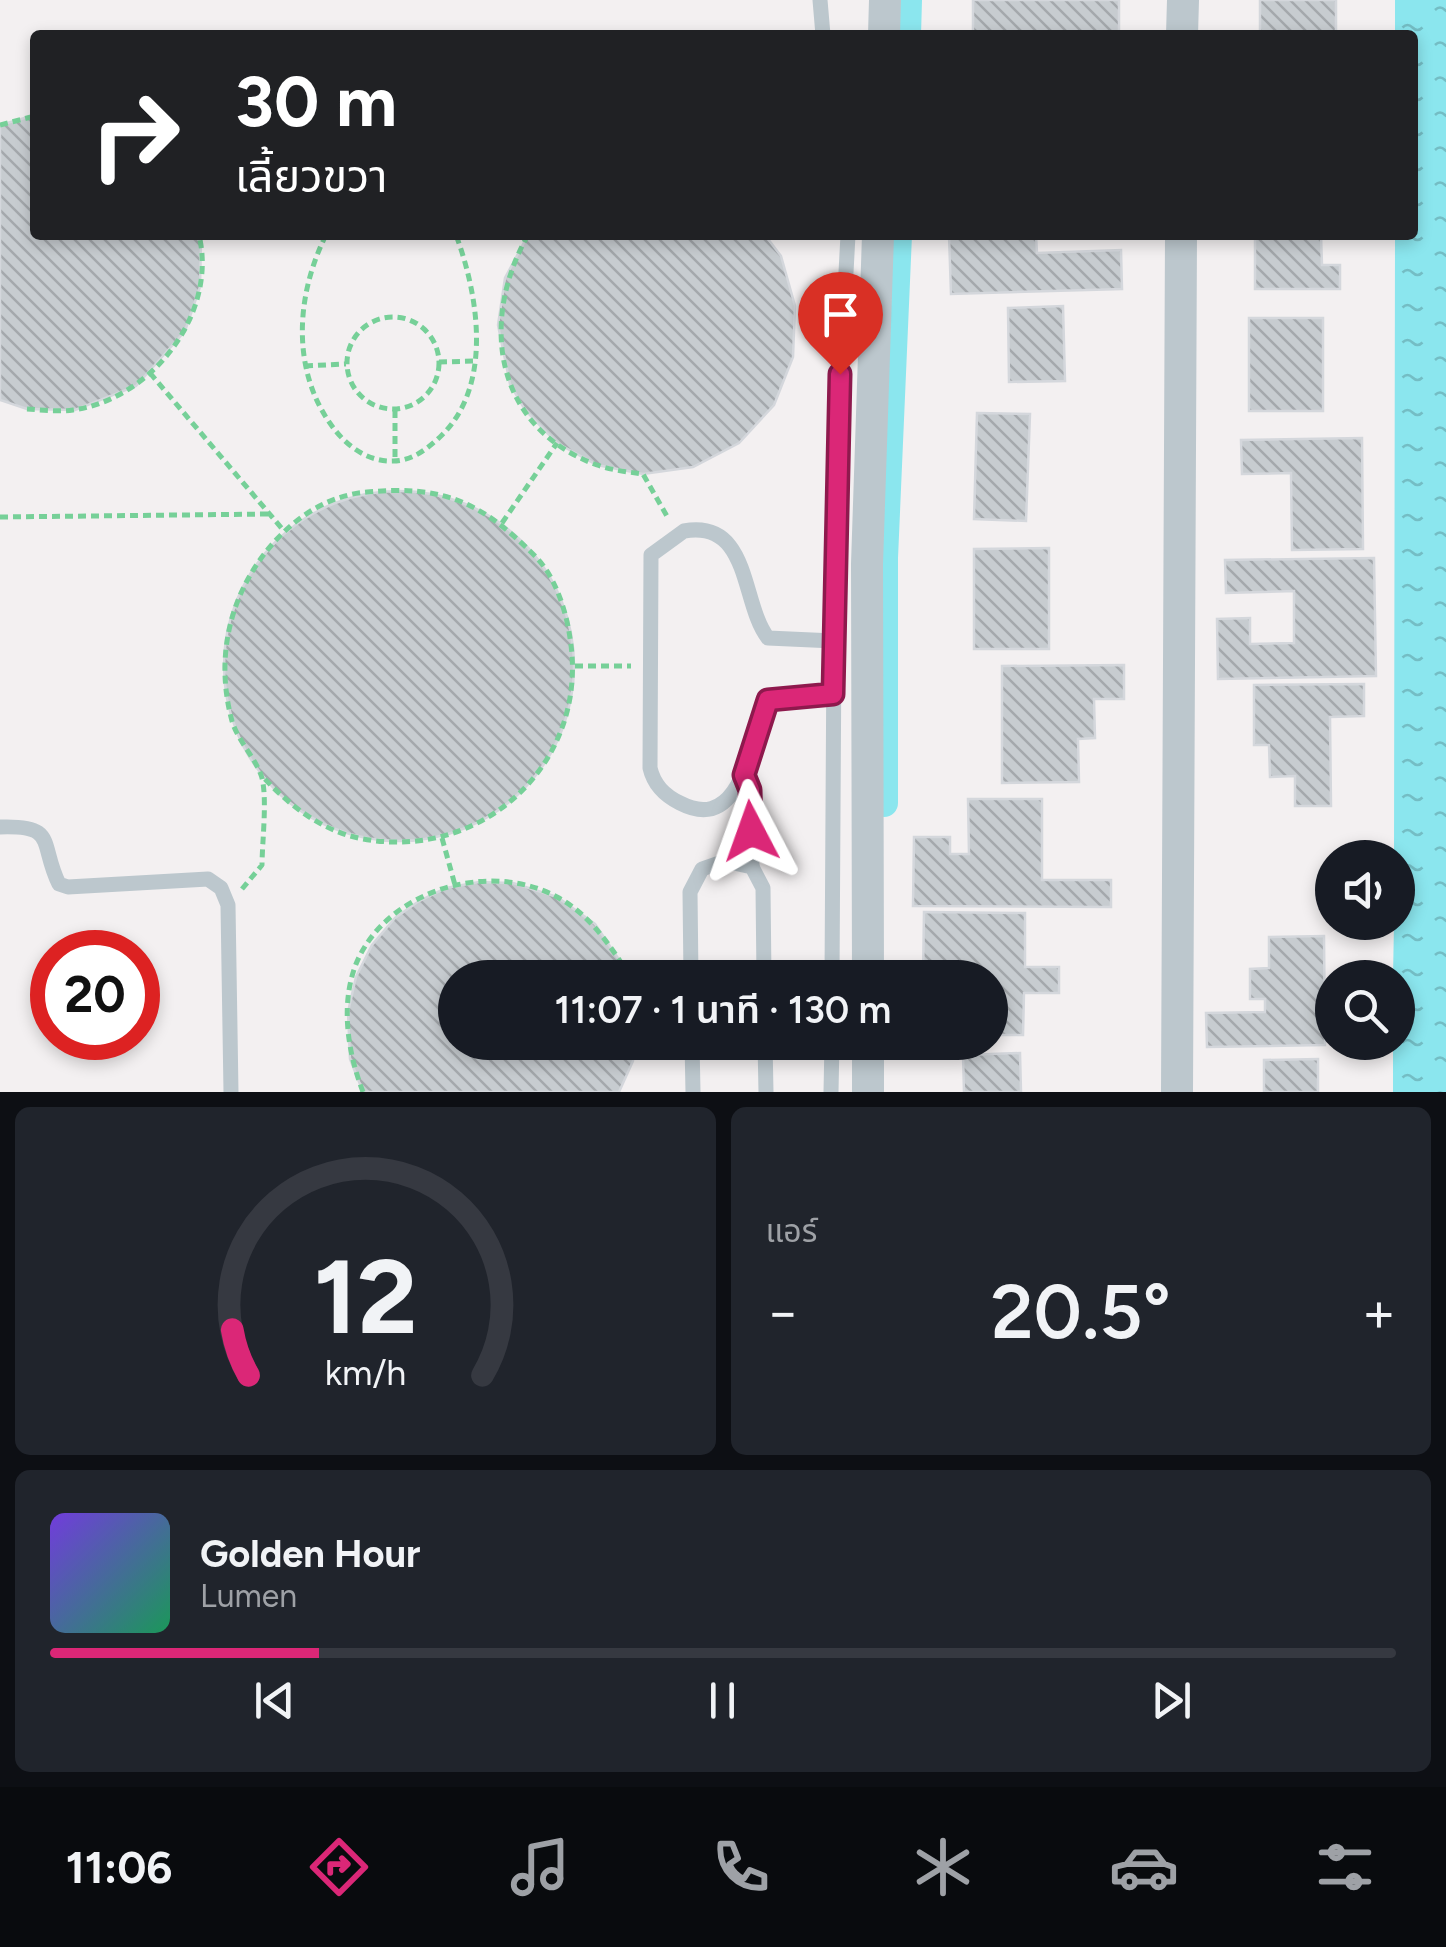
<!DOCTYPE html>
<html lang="th">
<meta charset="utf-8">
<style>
:root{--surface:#171b24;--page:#20242c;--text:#f1f3f6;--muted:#9ea1a6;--line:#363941;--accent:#db2777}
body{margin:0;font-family:Figtree,"Noto Sans Thai",sans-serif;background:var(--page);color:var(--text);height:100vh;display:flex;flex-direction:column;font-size:38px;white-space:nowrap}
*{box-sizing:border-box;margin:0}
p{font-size:32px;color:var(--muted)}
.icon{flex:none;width:55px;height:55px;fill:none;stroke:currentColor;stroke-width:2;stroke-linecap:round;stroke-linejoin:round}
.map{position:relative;height:1092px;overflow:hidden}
.panel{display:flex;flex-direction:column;gap:15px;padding:15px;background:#0d0f14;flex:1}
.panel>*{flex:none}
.top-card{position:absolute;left:30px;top:30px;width:1388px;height:210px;border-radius:10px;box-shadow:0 5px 15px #0003;background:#202124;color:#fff;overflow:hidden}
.tools{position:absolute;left:1315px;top:840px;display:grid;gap:20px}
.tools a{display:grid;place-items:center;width:100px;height:100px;border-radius:50%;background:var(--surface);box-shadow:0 5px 15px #0003;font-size:50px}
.speed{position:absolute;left:30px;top:930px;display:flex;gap:20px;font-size:50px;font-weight:700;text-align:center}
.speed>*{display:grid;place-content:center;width:130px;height:130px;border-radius:50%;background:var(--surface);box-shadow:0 5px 15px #0003;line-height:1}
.speed .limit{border:15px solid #d22;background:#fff;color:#111}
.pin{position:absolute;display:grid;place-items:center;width:85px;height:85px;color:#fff;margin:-102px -42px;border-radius:50% 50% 50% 0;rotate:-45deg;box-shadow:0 0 10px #0007}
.pin .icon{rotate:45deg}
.me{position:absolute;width:110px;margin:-55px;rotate:356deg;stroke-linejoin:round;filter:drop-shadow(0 0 8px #0008)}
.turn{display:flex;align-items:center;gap:35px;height:210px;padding:0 40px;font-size:45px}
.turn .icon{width:130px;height:130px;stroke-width:2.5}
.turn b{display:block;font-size:70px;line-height:85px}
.big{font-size:75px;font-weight:600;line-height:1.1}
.panel .tile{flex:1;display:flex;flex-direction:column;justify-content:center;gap:15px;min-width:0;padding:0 35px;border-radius:15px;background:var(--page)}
.panel .dial{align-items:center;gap:0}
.dial svg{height:260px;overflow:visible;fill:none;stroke:var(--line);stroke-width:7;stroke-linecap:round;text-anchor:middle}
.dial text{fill:var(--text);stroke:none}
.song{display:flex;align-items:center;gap:30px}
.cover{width:120px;height:120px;border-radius:15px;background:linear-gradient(135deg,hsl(260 70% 55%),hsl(150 70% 35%))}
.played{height:10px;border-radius:5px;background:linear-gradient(90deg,var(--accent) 20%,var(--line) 20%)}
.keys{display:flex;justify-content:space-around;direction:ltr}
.heat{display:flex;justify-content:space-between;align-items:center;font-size:55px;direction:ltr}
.panel .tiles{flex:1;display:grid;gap:15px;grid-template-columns:1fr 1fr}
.tile:last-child{grid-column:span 2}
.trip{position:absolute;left:438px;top:960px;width:570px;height:100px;border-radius:50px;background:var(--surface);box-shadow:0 5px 15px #0003;font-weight:600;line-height:100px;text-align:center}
.tab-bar{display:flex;height:160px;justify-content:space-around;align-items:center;background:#090b0e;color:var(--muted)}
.tab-bar .icon{width:70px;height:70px}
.tab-bar .selected{color:var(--accent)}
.tab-bar b{font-size:45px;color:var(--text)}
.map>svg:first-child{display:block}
</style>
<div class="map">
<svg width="1446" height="1092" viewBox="0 0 1446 1092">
<defs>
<pattern id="water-ripples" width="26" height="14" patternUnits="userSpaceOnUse" patternTransform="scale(2.5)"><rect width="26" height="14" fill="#8be6ee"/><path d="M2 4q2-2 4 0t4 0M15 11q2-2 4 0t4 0" fill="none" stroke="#74bdc4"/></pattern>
<pattern id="building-back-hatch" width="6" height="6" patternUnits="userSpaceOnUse" patternTransform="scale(2.5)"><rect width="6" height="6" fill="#c7ccd0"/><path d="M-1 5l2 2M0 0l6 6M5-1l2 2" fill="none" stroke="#a4a8ac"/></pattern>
</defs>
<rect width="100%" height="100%" fill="#f3f0f1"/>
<path fill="url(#water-ripples)" d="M 1395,0 L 1446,0 L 1446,1092 L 1393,1092 L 1393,1043 L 1398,1042 L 1398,978 L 1393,977 L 1394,923 L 1398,922 L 1398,858 L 1394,857 L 1395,235 L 1412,235 L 1412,35 L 1395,35 Z"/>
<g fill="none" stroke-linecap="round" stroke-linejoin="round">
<g stroke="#8be6ee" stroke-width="28">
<path d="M 907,35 L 908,0"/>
<path d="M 884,803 L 884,558 L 898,235"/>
</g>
</g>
<g fill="url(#building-back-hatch)" stroke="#d4d7dc" stroke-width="2.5">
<rect x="973" y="0" width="146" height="35"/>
<rect x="1260" y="0" width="76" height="35"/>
<path d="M 35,115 L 35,235 L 199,235 L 201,241 L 200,287 L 185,331 L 136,386 L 75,410 L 27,409 L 0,400 L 0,125 Z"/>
<path d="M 765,235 L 781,256 L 795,306 L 793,357 L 774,405 L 739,443 L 693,467 L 643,474 L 597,465 L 557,443 L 525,410 L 510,384 L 498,325 L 505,278 L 528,235 Z"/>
<path d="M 949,235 L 1036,235 L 1037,253 L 1121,250 L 1122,289 L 951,294 Z"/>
<path d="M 1255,235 L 1321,235 L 1322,265 L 1340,265 L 1340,289 L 1255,289 Z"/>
<path d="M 1063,306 L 1065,381 L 1009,382 L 1008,308 Z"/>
<rect x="1249" y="318" width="74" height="93"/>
<path d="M 977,413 L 1030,414 L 1026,521 L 974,519 Z"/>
<path d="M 1362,438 L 1363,549 L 1292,550 L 1291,473 L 1242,474 L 1241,440 Z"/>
<circle cx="399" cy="666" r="175"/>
<path d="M 1049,548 L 1049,649 L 974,649 L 974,549 Z"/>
<path d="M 1374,558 L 1376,676 L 1218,679 L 1217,619 L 1250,618 L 1250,644 L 1294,643 L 1294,591 L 1226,593 L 1225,560 Z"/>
<path d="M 1124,665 L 1124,699 L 1094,699 L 1095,738 L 1078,739 L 1079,782 L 1002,783 L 1002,666 Z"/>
<path d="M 1364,684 L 1364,716 L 1330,717 L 1331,806 L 1295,806 L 1295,776 L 1270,777 L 1269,745 L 1254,745 L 1254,685 Z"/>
<path d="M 968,799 L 1042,799 L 1042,880 L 1111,880 L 1111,907 L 913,906 L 914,837 L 950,837 L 950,854 L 969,854 Z"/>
<path d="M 479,882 L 513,883 L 557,897 L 595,924 L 622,964 L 626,978 L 455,978 L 455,1042 L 634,1042 L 633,1061 L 619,1092 L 363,1092 L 350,1059 L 348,1012 L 356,977 L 372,945 L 395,918 L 419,901 L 446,888 Z"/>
<path d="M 924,912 L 1025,913 L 1025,967 L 1059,967 L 1059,993 L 1024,993 L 1023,1035 L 990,1035 L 990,978 L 923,978 Z"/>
<path d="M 1324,936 L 1325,1045 L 1207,1047 L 1206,1013 L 1265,1012 L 1265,999 L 1250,999 L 1250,969 L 1269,968 L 1269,937 Z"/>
<path d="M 1020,1053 L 1021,1092 L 964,1092 L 963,1055 Z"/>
<path d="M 1318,1059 L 1318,1092 L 1264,1092 L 1264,1060 Z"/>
</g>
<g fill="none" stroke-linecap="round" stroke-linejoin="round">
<g stroke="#76d098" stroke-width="5" stroke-dasharray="8 5" stroke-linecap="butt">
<path d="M 0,125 L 35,116"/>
<path d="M 326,235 C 295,297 291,374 335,430 C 349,448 370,462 393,461 C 412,461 427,449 440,437 C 493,387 479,297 456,235"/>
<path d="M 528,235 C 479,321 494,428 597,465 C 611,470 628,472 643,474 L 668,518"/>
<circle cx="393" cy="363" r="46"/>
<path d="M 439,362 L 475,361"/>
<path d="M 305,366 L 346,364"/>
<path d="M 150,373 L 284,531"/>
<path d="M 27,409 C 42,410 59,412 73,410 C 152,399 218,314 199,235"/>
<path d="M 395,410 L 395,461"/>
<path d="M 0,517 L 269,514"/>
<path d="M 502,523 L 557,443"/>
<path d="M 575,666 L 631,666"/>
<path d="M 442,838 L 455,885"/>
<path d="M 242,889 L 262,865 C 262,843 268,794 261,775 C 254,756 238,741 232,721 C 214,655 231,589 276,540 C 300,514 331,495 367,492 C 444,485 481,502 535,556 C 555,576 566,610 570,638 C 590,761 485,861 363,839 C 321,831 289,805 262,776"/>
<path d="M 363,1092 C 348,1053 340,1005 356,964 C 386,890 490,859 559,898 C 587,914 604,937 622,964"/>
</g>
<g stroke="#bcc7cd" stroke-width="15">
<path d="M 820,0 L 823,35"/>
<path d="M 833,694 L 767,700 C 752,734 744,836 680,803 C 664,795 654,785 650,768 L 651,555 L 684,531 C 751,519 741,604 768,638 L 834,641"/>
<path d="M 744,775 L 751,795 L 752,867"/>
<path d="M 0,827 C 58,825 39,843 59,884 L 68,887 L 208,879 L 221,888 L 228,905 L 231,1092"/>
<path d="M 691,978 L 690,892 L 702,869 L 725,861 L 752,867 L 763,888 L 764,978"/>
<path d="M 832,978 L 835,477 L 848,235"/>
<path d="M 692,1042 L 693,1092"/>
<path d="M 765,1042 L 766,1092"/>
<path d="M 831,1092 L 832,1042"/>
</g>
<g stroke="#bcc7cd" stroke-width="32">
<path d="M 884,35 L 885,0"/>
<path d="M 1182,35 L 1183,0"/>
<path d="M 868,978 L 867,564 L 878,235"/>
<path d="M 868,1042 L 868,1092"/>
<path d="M 1177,1092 L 1181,235"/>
</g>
</g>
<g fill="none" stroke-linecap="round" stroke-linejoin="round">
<g stroke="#8e194d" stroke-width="25">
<path id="route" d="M 751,831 L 750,790 L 744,775 L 768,700 L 833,694 L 840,374"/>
</g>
<use href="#route" stroke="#db2777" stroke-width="18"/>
</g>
</svg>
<div class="tools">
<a><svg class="icon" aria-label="sound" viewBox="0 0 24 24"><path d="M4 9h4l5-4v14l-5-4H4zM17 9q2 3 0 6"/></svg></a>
<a><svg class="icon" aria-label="search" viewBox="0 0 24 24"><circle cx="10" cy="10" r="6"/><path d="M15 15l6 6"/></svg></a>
</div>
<div class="speed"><div class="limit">20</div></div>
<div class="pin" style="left:840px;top:374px;background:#d93025"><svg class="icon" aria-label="arrive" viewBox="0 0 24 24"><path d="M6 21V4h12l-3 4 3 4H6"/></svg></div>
<svg class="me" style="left:751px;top:831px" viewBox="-20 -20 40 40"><path d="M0-17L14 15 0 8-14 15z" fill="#db2777" stroke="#fff" stroke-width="4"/></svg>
<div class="trip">11:07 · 1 นาที · 130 m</div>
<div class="top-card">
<div class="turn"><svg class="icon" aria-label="right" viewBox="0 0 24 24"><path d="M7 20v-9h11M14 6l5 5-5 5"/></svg><div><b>30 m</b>เลี้ยวขวา</div></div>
</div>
</div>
<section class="panel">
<div class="tiles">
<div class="tile dial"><svg viewBox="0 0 100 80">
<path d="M14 69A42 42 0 1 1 86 69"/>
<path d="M14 69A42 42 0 0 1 9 55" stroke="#db2777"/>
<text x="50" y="56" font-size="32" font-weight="700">12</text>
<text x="50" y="72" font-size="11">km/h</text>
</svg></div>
<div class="tile"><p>แอร์</p>
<div class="heat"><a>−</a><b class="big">20.5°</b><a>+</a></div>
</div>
<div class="tile">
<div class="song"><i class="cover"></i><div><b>Golden Hour</b><p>Lumen</p></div></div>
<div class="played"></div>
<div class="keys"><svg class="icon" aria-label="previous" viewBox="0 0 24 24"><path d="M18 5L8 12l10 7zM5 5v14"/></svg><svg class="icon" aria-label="pause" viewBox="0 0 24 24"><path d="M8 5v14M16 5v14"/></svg><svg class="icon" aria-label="next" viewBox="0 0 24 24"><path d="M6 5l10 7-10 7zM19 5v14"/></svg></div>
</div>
</div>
</section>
<nav class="tab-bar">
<b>11:06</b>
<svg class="icon selected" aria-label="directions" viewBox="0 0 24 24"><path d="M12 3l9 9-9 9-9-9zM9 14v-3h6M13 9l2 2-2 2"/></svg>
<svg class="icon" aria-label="music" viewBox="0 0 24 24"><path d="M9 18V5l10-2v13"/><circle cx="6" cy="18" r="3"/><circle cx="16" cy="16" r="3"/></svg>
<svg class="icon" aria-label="phone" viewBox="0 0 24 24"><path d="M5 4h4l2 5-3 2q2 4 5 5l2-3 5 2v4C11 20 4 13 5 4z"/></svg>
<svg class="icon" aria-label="climate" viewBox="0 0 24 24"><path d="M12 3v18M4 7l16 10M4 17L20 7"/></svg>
<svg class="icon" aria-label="car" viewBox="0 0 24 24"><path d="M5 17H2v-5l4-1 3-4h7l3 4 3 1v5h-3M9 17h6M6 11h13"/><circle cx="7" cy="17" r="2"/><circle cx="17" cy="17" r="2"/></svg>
<svg class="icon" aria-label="filters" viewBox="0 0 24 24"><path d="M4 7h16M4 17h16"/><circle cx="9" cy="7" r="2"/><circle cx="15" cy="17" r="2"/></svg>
</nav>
